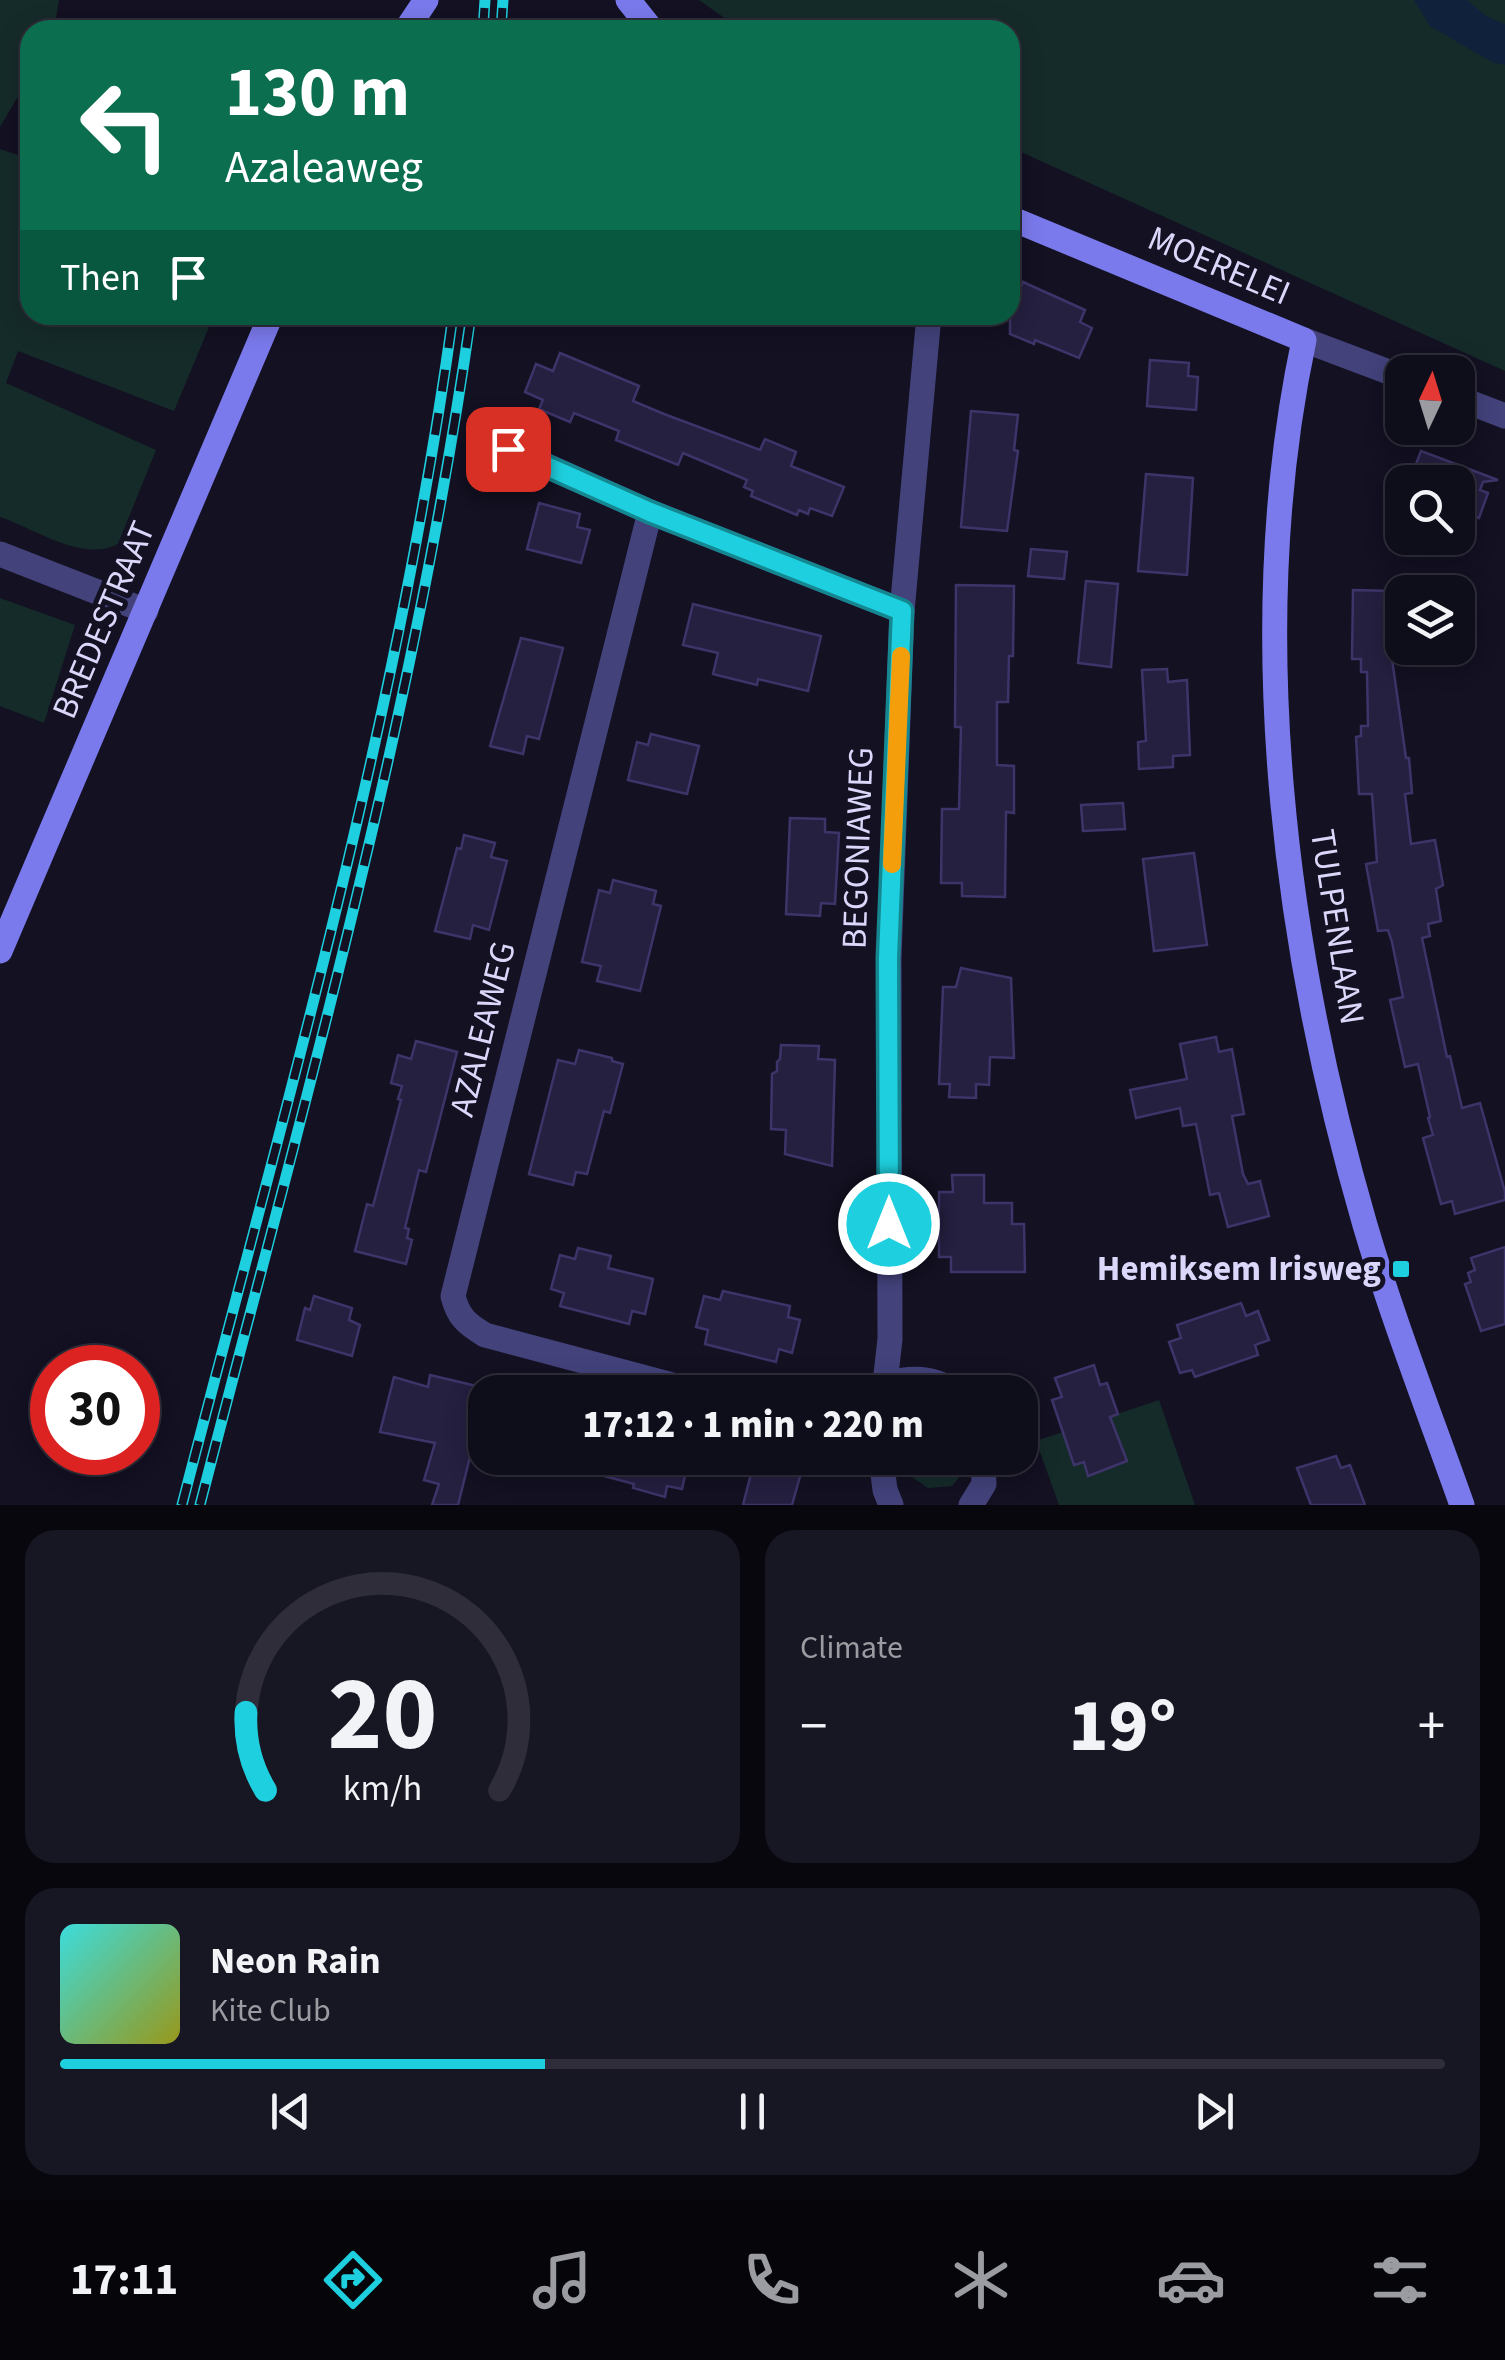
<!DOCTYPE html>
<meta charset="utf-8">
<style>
:root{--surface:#0e0d1a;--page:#171623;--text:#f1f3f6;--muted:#9b9ca2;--line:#2e2d39;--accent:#1ed0df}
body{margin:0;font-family:"Source Sans 3",sans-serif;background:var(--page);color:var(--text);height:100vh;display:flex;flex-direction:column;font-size:38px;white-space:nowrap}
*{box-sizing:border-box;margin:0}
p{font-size:32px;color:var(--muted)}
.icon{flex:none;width:55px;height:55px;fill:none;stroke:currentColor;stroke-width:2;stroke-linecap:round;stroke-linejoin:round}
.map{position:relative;height:1505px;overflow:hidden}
.sheet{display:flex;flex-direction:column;gap:25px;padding:25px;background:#08070e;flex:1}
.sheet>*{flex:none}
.guide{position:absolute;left:20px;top:20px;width:1000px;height:305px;border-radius:30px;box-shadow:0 5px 25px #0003,0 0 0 2px var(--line);background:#0b6e4f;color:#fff;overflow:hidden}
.needle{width:65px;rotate:4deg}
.buttons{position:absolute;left:1385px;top:355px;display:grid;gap:20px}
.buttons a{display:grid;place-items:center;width:90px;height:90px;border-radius:20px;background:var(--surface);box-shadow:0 5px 25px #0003,0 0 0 2px var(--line);font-size:50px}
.speed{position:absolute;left:30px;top:1345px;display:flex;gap:20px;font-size:50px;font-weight:700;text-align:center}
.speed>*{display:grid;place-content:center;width:130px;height:130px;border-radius:50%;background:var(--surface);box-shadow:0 5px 25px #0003,0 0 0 2px var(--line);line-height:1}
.speed .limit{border:15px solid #d22;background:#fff;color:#111}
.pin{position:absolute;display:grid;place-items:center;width:85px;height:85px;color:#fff;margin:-42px;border-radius:20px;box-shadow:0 5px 15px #0006}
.me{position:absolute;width:110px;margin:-55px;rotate:0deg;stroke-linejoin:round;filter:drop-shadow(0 0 8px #0008)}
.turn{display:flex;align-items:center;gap:35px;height:210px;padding:0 40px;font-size:45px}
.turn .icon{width:130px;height:130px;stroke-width:2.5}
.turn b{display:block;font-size:70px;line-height:85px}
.then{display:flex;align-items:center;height:95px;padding:0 40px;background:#0003;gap:20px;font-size:38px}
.big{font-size:75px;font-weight:800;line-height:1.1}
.sheet .tile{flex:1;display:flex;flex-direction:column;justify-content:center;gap:15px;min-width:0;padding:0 35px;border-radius:30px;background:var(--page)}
.sheet .dial{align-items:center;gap:0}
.dial svg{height:260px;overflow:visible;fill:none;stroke:var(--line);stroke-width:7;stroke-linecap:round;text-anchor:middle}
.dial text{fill:var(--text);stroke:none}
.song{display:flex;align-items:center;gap:30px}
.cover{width:120px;height:120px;border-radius:15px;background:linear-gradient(135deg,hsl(180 70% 55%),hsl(60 70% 35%))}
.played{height:10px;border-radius:5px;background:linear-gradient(90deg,var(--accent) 35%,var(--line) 35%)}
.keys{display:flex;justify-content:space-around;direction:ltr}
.heat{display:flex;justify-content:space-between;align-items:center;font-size:55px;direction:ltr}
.sheet .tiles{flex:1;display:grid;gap:25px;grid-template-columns:1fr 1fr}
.tile:last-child{grid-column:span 2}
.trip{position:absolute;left:468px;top:1375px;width:570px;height:100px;border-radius:30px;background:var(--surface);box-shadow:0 5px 25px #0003,0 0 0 2px var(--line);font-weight:800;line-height:100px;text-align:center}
.tab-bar{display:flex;height:160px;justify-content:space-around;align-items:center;background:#06050a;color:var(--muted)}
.tab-bar .icon{width:70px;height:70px}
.tab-bar .selected{color:var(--accent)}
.tab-bar b{font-size:45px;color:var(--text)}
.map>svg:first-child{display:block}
</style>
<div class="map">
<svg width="1505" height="1505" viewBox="0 0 1505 1505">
<rect width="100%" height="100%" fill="#131122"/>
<g fill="#152b2a">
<path d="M 0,0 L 59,0 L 54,30 L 30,30 L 30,76 L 0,127 Z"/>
<path d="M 699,0 L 1505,0 L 1505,371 L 1010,147 L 1010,30 L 752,30 L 723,17 Z"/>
<path d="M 0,149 L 30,159 L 30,315 L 214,315 L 174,411 L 18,351 L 6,383 L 156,450 L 118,544 C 82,563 34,528 0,517 Z"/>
<path d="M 0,598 L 75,625 L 44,723 L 0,706 Z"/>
<path d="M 1159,1400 L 1195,1505 L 1059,1505 L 1036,1441 Z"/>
<path d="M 909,1458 L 960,1458 L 961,1475 L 952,1486 L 928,1488 L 912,1477 Z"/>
</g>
<path fill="#10213b" d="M 1414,0 L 1467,0 L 1486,16 L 1505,24 L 1505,65 L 1492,62 L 1430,26 Z"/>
<g fill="#251f40" stroke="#3e3469" stroke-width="2.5">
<path d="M 1023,282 L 1085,310 L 1080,322 L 1092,328 L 1079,358 L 1035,340 L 1034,344 L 1010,334 L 1010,291 L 1017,295 Z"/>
<path d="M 560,353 L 639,386 L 633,401 L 664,414 L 760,450 L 765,439 L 796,452 L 791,466 L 844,487 L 832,516 L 810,508 L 808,514 L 799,510 L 797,515 L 751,496 L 753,491 L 744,487 L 747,480 L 683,453 L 678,465 L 616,440 L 619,431 L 574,413 L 570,422 L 539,409 L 543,400 L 525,392 L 536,364 L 553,371 Z"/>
<path d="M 1150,360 L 1189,363 L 1188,376 L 1198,377 L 1196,410 L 1147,406 Z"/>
<path d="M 971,411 L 1018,415 L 1014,450 L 1018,451 L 1007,531 L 961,527 Z"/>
<path d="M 1421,451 L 1498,480 L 1483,482 L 1480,490 L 1488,493 L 1479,518 L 1470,515 L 1459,542 L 1458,482 L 1409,482 Z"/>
<path d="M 1146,474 L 1193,478 L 1187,575 L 1138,571 Z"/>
<path d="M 539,503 L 580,514 L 577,527 L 590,530 L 581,563 L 527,549 Z"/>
<path d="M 1031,549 L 1067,552 L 1064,579 L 1028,576 Z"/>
<path d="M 1086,581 L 1118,584 L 1111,667 L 1078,663 Z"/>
<path d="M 956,585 L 1014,586 L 1013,656 L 1009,656 L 1008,702 L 997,702 L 997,765 L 1014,766 L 1014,813 L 1006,812 L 1005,897 L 962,896 L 962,883 L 941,883 L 942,809 L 959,809 L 961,727 L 955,727 Z"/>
<path d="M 1353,590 L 1394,591 L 1392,659 L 1406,758 L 1409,758 L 1412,793 L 1405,794 L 1411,844 L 1435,840 L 1443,885 L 1436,889 L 1441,921 L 1428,924 L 1430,936 L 1422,938 L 1447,1057 L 1450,1056 L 1462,1108 L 1480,1103 L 1505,1192 L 1505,1200 L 1455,1214 L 1452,1201 L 1441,1204 L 1423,1138 L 1433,1135 L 1428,1118 L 1430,1117 L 1418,1064 L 1405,1067 L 1390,1000 L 1403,997 L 1392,942 L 1388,930 L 1378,931 L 1366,864 L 1377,862 L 1372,794 L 1359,794 L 1356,737 L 1361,736 L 1361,726 L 1368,726 L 1367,672 L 1361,672 L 1361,659 L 1352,659 Z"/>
<path d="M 693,604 L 821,636 L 808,691 L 758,679 L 757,685 L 713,674 L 718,653 L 683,645 Z"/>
<path d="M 521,638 L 563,648 L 539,739 L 527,736 L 523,754 L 490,746 Z"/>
<path d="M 1167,669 L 1168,682 L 1187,680 L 1190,755 L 1173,756 L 1173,767 L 1139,769 L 1138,742 L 1146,741 L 1142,670 Z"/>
<path d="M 651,734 L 699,746 L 687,794 L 628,780 L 637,742 L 648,745 Z"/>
<path d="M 1123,803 L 1125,829 L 1083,831 L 1081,805 Z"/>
<path d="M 790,818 L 825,819 L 825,832 L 839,833 L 835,904 L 821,903 L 820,916 L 786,914 Z"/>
<path d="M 464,835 L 495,843 L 491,857 L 507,861 L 489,930 L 473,925 L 470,939 L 435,931 L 457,848 L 461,849 Z"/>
<path d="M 1194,853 L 1207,945 L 1154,951 L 1143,859 Z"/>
<path d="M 613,880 L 656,891 L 653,904 L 661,906 L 640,991 L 597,981 L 601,966 L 582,962 L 599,890 L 610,893 Z"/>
<path d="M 961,968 L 1011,978 L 1014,1058 L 990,1057 L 989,1085 L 976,1084 L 976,1098 L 949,1097 L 950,1084 L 939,1084 L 943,987 L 956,987 Z"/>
<path d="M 1216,1037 L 1219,1052 L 1232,1049 L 1244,1114 L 1232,1116 L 1243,1174 L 1248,1184 L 1260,1181 L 1269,1216 L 1228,1227 L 1219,1193 L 1210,1195 L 1196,1124 L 1183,1126 L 1180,1108 L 1136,1118 L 1130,1090 L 1187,1079 L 1180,1044 Z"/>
<path d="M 416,1041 L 457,1052 L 426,1172 L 419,1170 L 405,1228 L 409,1229 L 407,1238 L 412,1240 L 406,1264 L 355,1251 L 367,1204 L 373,1206 L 401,1100 L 398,1099 L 402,1086 L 391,1083 L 398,1055 L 411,1059 Z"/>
<path d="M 781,1045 L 819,1046 L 818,1059 L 835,1060 L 832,1166 L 785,1154 L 786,1130 L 771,1129 L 772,1074 L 777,1071 L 777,1062 L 780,1059 Z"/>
<path d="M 579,1050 L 612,1058 L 612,1061 L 623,1064 L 610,1113 L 604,1111 L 587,1174 L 576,1172 L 573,1185 L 529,1174 L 558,1060 L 575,1064 Z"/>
<path d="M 952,1175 L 984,1175 L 984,1203 L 1012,1203 L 1012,1224 L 1024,1224 L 1025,1272 L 951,1272 L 951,1257 L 939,1257 L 939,1192 L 953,1192 Z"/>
<path d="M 1505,1247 L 1505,1324 L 1481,1331 L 1465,1284 L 1471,1282 L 1468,1273 L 1475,1270 L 1471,1258 Z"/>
<path d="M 578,1248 L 611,1256 L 608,1268 L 653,1279 L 645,1314 L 632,1311 L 629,1324 L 560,1306 L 564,1293 L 551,1289 L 560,1255 L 575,1259 Z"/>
<path d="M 723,1291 L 790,1306 L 788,1317 L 800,1320 L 792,1353 L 779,1349 L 776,1362 L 705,1344 L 708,1330 L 696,1327 L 704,1296 L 720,1300 Z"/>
<path d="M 314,1296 L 352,1308 L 349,1320 L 360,1325 L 352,1356 L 297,1340 L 305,1308 L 310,1310 Z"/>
<path d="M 1241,1303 L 1246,1316 L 1258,1311 L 1269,1340 L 1255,1345 L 1258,1355 L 1195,1377 L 1192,1370 L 1180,1373 L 1169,1342 L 1181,1338 L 1177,1325 Z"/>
<path d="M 1094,1365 L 1100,1385 L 1107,1383 L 1118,1414 L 1110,1417 L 1127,1461 L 1088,1476 L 1084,1462 L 1074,1465 L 1052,1400 L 1062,1397 L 1055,1378 Z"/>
<path d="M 430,1375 L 485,1388 L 485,1449 L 473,1445 L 458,1505 L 432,1505 L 439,1484 L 424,1480 L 435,1443 L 380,1432 L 394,1377 L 428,1387 Z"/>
<path d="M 1336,1456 L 1341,1468 L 1350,1465 L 1365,1505 L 1311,1505 L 1297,1468 Z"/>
<path d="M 568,1458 L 689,1458 L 682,1489 L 667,1486 L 665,1497 L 633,1488 L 634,1484 L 567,1466 Z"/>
<path d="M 767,1465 L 801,1473 L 792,1505 L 743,1505 L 752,1470 L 765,1473 Z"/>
</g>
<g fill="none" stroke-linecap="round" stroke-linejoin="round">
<g stroke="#43427b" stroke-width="25">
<path d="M 1304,340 L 1402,377"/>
<path d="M 1458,398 L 1505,416"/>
<path d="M 509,449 L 650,512 L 902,611"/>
<path d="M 650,512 L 453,1296 C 458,1317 467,1324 485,1335 L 699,1392"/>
<path d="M 0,554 L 146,611"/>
<path d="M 885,1384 C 909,1377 934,1376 954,1392"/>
<path d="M 884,1392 L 890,1339 L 889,958 L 902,611 L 929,315"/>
<path d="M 881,1458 L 885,1490 L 891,1505"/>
<path d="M 971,1505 L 984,1484 L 983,1458"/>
</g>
<g stroke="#7b7aed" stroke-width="25">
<path d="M 628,0 L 652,30"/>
<path d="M 406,30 L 426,0"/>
<path d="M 1010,218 L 1304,340 C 1243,627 1284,946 1365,1225 C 1393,1320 1429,1412 1462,1505"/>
<path d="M 0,951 L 271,315"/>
</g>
<g stroke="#1ed0df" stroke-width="11">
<g id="rail">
<path d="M 483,30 L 485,0"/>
<path d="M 501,30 L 503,0"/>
<path d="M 182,1505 C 284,1111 398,719 453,315"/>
<path d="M 200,1505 C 302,1111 414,719 471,315"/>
</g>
</g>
<use href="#rail" stroke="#131122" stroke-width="8" stroke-dasharray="22" stroke-linecap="butt"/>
</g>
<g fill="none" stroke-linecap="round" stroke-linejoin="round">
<g stroke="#148791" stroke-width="25">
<path id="route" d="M 508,449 L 650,512 L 902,611 L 888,958 L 889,1224"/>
</g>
<use href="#route" stroke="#1ed0df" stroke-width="18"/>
<path stroke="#f59e0b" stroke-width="18" d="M 892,864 L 901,656"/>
</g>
<rect fill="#1ed0df" stroke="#131122" stroke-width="4" x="1391" y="1259" width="20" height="20" rx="5"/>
<g text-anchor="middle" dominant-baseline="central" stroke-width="10" stroke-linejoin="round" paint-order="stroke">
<g font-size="35" fill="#dad7fa" stroke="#131122">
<text transform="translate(1219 266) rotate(23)">MOERELEI</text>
<text transform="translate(104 620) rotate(-67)">BREDESTRAAT</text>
<text transform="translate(858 848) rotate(-88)">BEGONIAWEG</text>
<text transform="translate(1337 927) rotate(81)">TULPENLAAN</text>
<text transform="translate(483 1029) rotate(-76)">AZALEAWEG</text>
</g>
<g font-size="35" font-weight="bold" fill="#dad7fa" stroke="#131122" text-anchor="end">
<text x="1381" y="1269">Hemiksem Irisweg</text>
</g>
</g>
</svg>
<div class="buttons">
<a><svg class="needle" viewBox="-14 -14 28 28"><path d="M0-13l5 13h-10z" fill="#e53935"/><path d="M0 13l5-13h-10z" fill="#9b9ca2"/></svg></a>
<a><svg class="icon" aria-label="search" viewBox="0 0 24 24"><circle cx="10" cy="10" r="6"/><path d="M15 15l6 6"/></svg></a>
<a><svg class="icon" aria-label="layers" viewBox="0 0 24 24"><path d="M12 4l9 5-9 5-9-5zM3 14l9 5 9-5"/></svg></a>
</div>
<div class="speed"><div class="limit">30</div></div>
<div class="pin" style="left:508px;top:449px;background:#d93025"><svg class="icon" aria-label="arrive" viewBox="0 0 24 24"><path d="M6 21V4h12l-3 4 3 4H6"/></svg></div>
<svg class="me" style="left:889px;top:1224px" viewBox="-20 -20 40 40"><circle r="17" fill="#1ed0df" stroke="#fff" stroke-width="3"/><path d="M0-11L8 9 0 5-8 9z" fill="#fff"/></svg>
<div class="trip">17:12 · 1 min · 220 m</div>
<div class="guide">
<div class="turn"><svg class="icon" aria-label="left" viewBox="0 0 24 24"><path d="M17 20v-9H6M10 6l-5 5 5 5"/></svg><div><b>130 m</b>Azaleaweg</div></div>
<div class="then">Then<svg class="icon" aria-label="arrive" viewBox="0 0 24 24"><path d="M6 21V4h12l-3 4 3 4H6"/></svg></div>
</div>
</div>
<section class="sheet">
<div class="tiles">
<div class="tile dial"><svg viewBox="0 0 100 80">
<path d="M14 69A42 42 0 1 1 86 69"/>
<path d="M14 69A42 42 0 0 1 8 45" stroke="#1ed0df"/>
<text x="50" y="56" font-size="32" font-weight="700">20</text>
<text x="50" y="72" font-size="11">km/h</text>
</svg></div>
<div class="tile"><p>Climate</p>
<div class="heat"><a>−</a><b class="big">19°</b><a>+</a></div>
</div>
<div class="tile">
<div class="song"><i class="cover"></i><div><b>Neon Rain</b><p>Kite Club</p></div></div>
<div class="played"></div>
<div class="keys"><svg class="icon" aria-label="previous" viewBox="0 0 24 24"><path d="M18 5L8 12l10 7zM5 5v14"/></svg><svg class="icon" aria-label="pause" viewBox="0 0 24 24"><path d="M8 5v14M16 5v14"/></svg><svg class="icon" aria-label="next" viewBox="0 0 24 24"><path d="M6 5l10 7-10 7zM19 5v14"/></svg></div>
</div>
</div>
</section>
<nav class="tab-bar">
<b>17:11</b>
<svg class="icon selected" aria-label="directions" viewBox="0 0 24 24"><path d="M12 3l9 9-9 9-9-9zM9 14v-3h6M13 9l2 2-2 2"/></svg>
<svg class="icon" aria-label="music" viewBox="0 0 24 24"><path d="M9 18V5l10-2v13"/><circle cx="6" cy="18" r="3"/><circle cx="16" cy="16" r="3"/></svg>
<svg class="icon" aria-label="phone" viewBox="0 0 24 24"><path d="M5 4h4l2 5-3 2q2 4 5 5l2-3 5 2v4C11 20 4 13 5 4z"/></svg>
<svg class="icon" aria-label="climate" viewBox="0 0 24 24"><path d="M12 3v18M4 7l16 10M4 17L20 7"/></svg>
<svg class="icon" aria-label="car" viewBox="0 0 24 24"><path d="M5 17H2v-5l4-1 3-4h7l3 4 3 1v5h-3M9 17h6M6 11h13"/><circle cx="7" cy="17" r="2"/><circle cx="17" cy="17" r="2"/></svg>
<svg class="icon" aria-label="filters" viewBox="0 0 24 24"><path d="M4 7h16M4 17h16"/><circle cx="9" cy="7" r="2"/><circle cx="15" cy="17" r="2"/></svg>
</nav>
